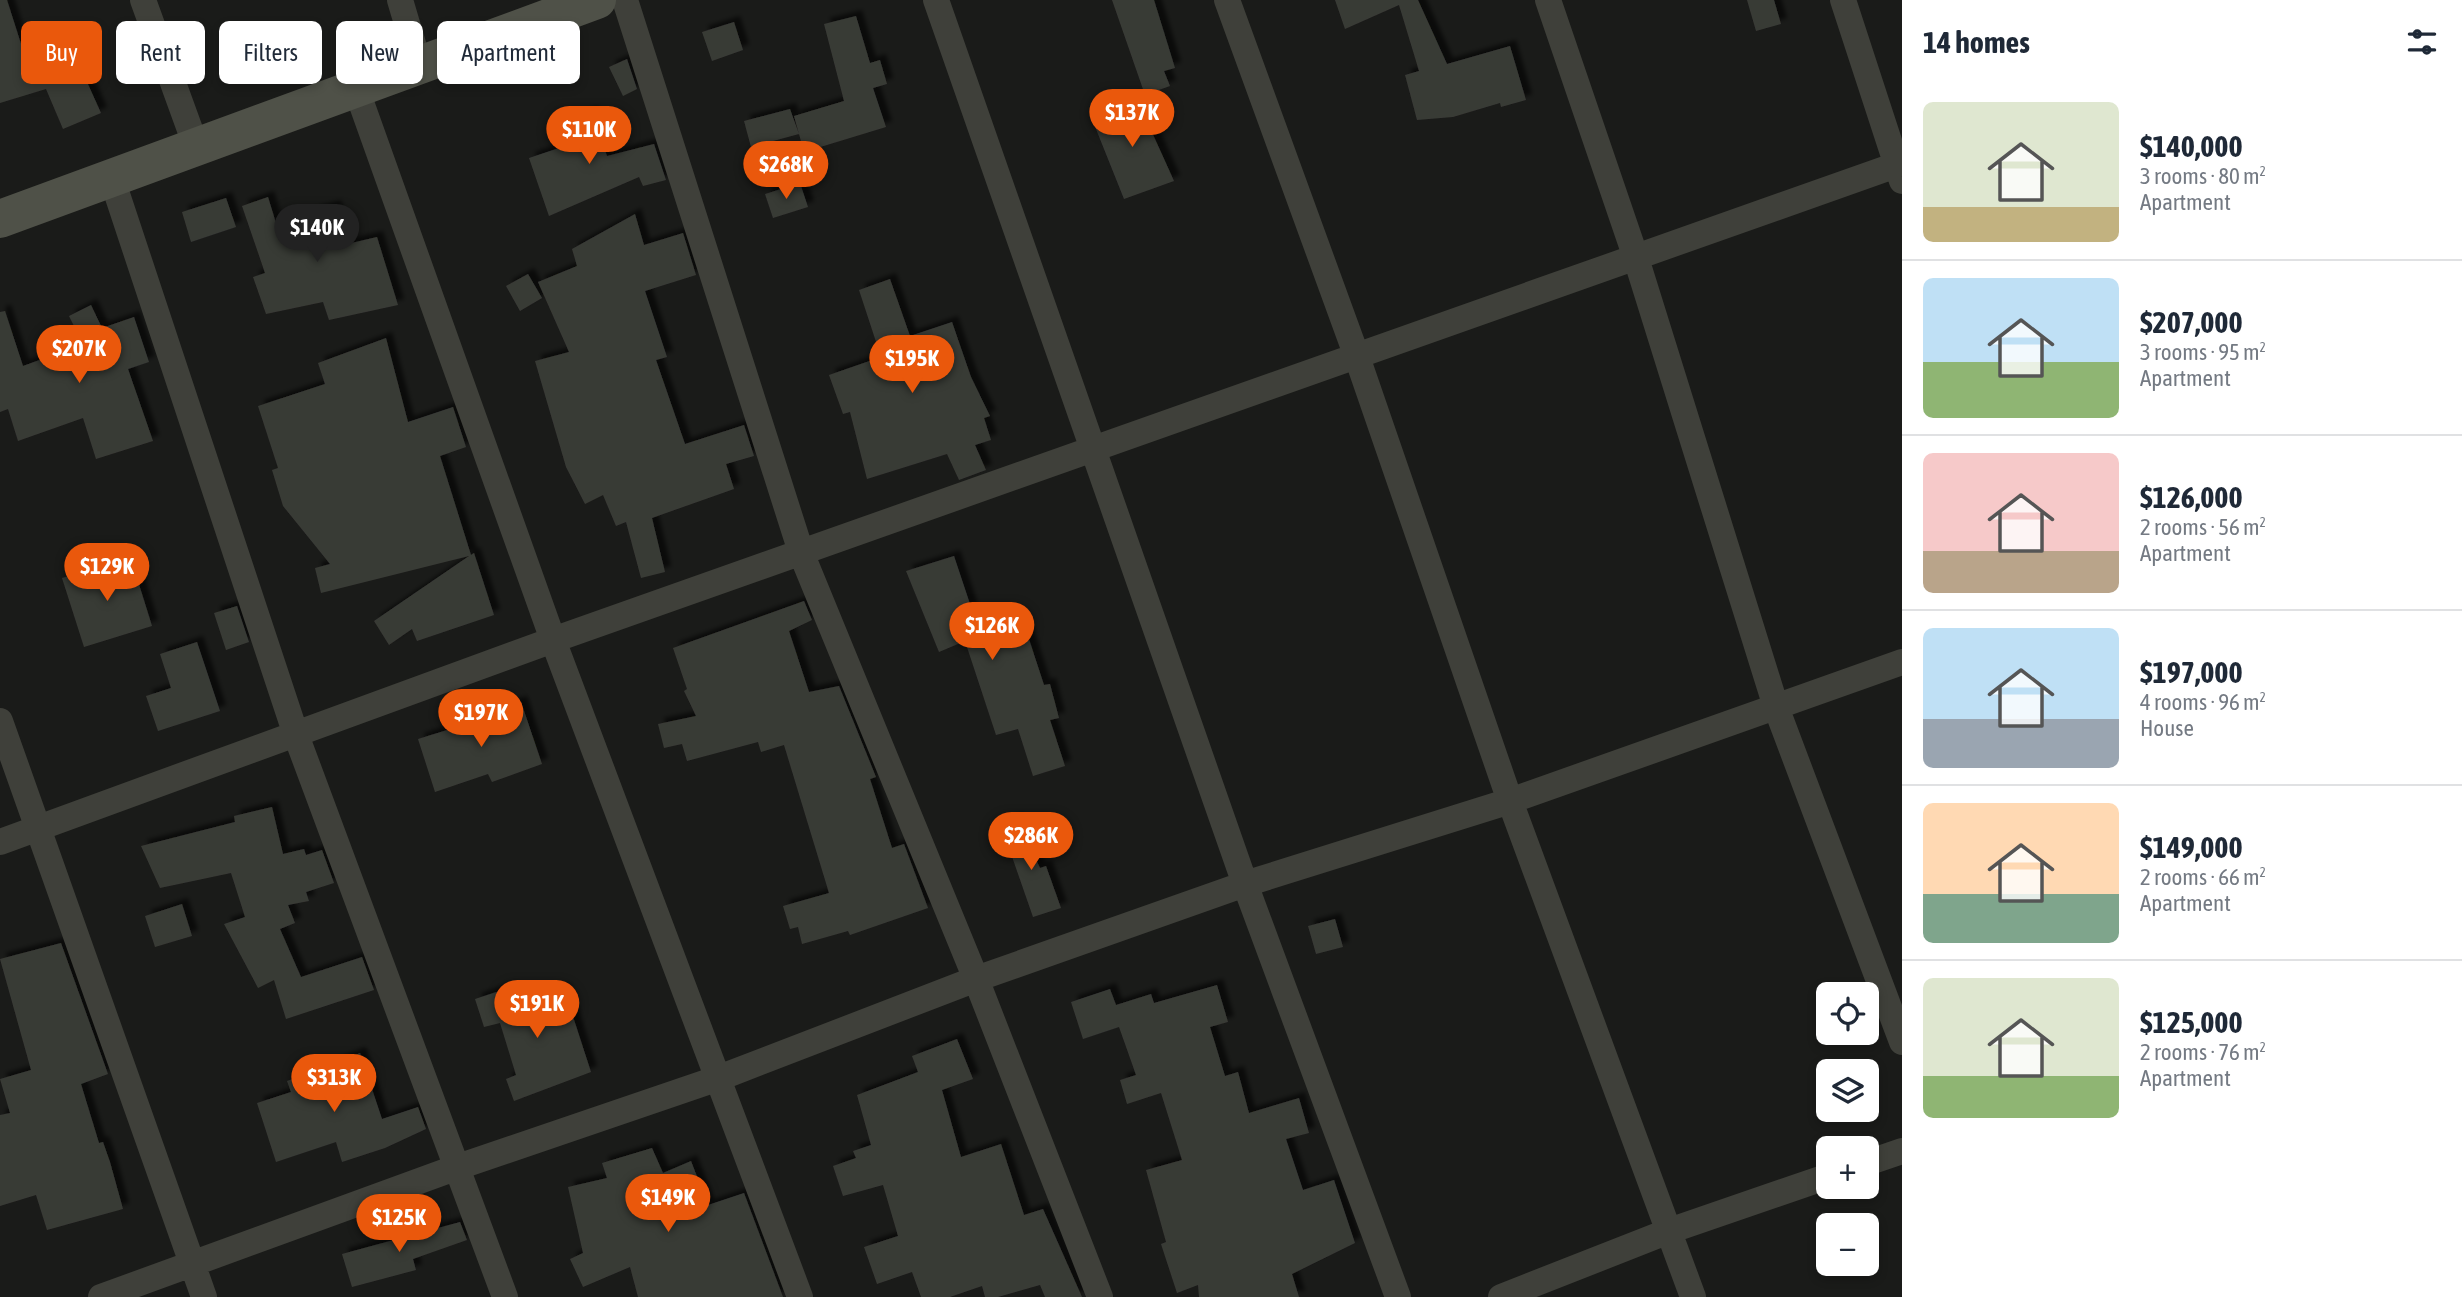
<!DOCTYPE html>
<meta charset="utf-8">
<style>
:root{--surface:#fff;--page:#f2f2f3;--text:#1f2937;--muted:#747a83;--line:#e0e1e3;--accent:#ea580c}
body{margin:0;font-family:"Asap Condensed",sans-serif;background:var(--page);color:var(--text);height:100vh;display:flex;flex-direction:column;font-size:26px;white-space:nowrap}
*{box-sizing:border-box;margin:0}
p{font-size:23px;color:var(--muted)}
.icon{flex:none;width:38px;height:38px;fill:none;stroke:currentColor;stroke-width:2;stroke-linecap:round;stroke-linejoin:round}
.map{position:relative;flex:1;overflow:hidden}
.details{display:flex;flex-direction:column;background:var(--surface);width:560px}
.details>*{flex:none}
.banner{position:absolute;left:21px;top:21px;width:665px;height:63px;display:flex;gap:14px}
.tools{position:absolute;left:1816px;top:982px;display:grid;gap:14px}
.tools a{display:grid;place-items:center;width:63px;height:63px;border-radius:10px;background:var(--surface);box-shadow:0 4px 10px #0003;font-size:35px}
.price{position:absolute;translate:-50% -60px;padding:0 16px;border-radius:24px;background:var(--accent);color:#fff;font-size:23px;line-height:46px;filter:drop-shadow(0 2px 4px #0008)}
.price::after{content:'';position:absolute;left:50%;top:42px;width:21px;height:16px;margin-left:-10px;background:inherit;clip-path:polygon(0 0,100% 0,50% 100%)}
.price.selected{background:#222;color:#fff}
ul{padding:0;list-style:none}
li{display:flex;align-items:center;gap:21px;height:175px;padding:0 21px}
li+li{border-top:2px solid var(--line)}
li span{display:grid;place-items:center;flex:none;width:196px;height:140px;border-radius:10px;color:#555}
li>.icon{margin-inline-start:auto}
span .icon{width:84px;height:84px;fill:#fffc;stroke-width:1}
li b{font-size:30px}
h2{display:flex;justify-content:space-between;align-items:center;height:84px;padding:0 21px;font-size:30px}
.tag{padding:0 24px;border-radius:10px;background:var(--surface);box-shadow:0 4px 10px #0003;font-size:24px;line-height:63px}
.tag.selected{background:var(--accent);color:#fff}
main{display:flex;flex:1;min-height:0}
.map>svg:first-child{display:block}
.building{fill:#393a36;filter:url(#shadow)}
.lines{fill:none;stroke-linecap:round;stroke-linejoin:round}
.street{stroke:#3f403a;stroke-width:26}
.secondary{stroke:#4f5148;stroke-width:38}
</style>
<main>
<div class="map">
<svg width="1902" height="1297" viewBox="0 0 1902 1297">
<defs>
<filter id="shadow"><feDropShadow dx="6" dy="-6" stdDeviation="2" flood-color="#0009"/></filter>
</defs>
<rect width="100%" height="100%" fill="#1a1b19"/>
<!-- building -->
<path class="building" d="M0,0H7L22,47L38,42L52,82L82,71L101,113L63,129L46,89L0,103Z
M1112,0H1154L1175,68L1164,71L1170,86L1145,95Z
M1335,0H1418L1447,64L1510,46L1526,100L1501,107L1500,103L1453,117L1417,120L1405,75L1419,71L1399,5L1345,29Z
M1747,0H1774L1781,24L1756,31Z
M856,16L870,63L880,60L887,84L873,88L886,127L804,152L794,116L844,101L824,24Z
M734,22L743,50L712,61L702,32Z
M627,59L637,89L623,96L609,67Z
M1136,97L1174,181L1124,199L1092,119L1115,112L1112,105Z
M790,109L799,134L751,147L744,121Z
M592,112L607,156L654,144L666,180L643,186L639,177L549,216L529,158L565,146L557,123Z
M800,183L808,207L773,218L765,194Z
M268,197L276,223L335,206L347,244L377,237L398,305L329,320L323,302L266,314L253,277L265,273L242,206Z
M226,198L236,227L191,242L182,212Z
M635,214L644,245L683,233L696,275L645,291L667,357L656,360L685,444L744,425L754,456L726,464L734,489L652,518L665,572L641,578L626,522L616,526L603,495L585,504L566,467L535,361L569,352L538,282L577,266L572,249Z
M528,274L542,298L520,311L506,286Z
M890,279L910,336L952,322L971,377L990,416L984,418L991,440L975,445L986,470L959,480L947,454L867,479L850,412L843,414L829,375L881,357L859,290Z
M91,305L102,328L134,317L149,362L128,369L153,441L96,459L83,418L18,441L8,409L0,412V312L5,311L23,366L83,344L69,316Z
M386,338L408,422L453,407L466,447L440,456L471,555L474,553L494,615L417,641L412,629L389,645L374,621L469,556L321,593L315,568L330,564L283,506L272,470L278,468L258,406L325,384L318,363Z
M954,556L974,616L989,611L998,636L1025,627L1044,685L1050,684L1059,718L1050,720L1065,766L1033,776L1018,729L996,735L965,641L939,652L906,571Z
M113,562L114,568L132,562L152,626L84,647L62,578Z
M804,601L812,620L789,631L809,692L839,686L876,777L870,779L892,848L904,844L928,908L850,935L848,931L802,944L798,927L790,929L783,906L829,893L784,745L761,752L758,742L687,761L682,744L664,748L658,724L696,716L684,691L687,689L673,648Z
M237,606L249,642L226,650L214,613Z
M197,642L220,711L158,731L146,696L171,688L160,654Z
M521,702L542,764L492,782L488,774L435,792L418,739L473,722L471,718Z
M272,807L283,854L304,849L306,855L322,850L334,883L306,892L309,901L288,905L295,923L280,929L301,977L362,957L374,990L286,1019L274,980L258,988L224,924L245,917L231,873L160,888L141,846L235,822L234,816Z
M1017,819L1040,868L1046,866L1061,908L1033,917L1001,825Z
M182,904L192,936L155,947L145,916Z
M1335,919L1343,947L1316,954L1308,926Z
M61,943L108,1074L81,1084L99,1143L103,1142L110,1162L123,1209L47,1230L36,1195L0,1206V1115L10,1113L0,1079L31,1070L0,959Z
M1217,985L1228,1022L1210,1027L1225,1076L1238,1072L1249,1113L1299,1098L1309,1133L1286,1139L1303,1190L1334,1180L1355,1243L1292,1274L1299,1297H1199L1198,1285L1177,1293L1161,1244L1166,1242L1146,1170L1182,1160L1161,1093L1127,1104L1120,1080L1136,1075L1119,1027L1083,1039L1071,1002L1110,989L1116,1005L1151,994L1154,1003Z
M512,987L518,1005L564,989L591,1072L514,1101L506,1079L516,1075L500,1023L484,1027L475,999Z
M957,1039L973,1079L942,1090L961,1157L1001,1144L1024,1215L1043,1209L1082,1297H1045L1040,1285L998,1297H985L982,1286L950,1297H921L912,1272L877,1284L864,1247L898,1236L883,1185L843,1196L833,1166L856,1158L853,1151L871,1145L857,1095L918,1072L912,1056Z
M360,1053L382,1119L418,1107L426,1129L385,1148L342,1162L336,1142L276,1162L257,1103L291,1092L287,1081Z
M652,1148L663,1173L691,1161L708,1205L744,1193L783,1297H638L630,1267L583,1287L570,1259L583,1253L568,1187L607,1178L602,1163Z
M460,1222L467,1240L413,1259L416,1270L352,1287L342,1254Z"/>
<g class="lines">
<!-- street -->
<path class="street" d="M143,0L197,149
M400,0L419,64
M625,0L802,555L976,979L1100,1297
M936,0L1245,884L1398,1297
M1227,0L1356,354L1510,801L1693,1297
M1548,0L1635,255L1776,707L1902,1042
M1843,0L1902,181
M357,91L553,640L800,1297
M112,179L296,735L505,1297
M0,721L204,1297
M0,842L553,640L1902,163
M1867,1163L1902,1151
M101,1297L455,1168L719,1078L976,979L1245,884L1510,801L1902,662
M1501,1297L1669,1231L1829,1176"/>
<!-- secondary -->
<path class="secondary" d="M0,219L597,0"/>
</g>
</svg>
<div class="tools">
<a><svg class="icon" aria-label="locate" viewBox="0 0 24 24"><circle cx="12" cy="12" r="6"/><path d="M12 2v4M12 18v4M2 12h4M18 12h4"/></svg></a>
<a><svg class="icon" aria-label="layers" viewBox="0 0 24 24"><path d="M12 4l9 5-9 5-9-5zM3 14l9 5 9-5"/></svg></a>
<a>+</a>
<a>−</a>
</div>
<b class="price" style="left:1132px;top:149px">$137K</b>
<b class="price" style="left:589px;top:166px">$110K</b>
<b class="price" style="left:786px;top:201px">$268K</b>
<b class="price selected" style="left:317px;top:264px">$140K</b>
<b class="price" style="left:79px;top:385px">$207K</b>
<b class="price" style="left:912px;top:395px">$195K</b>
<b class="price" style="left:107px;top:603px">$129K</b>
<b class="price" style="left:992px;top:662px">$126K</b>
<b class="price" style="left:481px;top:749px">$197K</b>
<b class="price" style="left:1031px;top:872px">$286K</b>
<b class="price" style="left:537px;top:1040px">$191K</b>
<b class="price" style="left:334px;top:1114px">$313K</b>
<b class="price" style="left:668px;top:1234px">$149K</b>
<b class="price" style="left:399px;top:1254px">$125K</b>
<div class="banner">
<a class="tag selected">Buy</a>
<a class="tag">Rent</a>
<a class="tag">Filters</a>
<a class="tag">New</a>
<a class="tag">Apartment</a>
</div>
</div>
<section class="details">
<h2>14 homes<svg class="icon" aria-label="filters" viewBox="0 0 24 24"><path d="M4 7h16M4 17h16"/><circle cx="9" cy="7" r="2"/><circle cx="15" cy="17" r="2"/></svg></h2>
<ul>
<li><span style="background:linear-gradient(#dfe7d0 75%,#c2b280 0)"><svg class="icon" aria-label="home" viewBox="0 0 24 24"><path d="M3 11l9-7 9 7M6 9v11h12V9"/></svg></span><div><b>$140,000</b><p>3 rooms · 80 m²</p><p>Apartment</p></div></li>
<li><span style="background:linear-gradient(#bfe0f5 60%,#8fb573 0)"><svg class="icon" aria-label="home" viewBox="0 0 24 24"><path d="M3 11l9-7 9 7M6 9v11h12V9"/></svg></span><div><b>$207,000</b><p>3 rooms · 95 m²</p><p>Apartment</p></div></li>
<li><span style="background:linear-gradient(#f6c9c9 70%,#b9a48a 0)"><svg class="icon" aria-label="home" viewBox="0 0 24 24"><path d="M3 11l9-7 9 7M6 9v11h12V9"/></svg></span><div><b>$126,000</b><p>2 rooms · 56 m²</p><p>Apartment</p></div></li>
<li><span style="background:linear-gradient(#bfe0f5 65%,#9aa5b1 0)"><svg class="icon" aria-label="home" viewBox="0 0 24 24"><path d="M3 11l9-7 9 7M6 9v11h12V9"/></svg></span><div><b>$197,000</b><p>4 rooms · 96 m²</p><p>House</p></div></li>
<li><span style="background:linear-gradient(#ffd9b3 65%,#7fa58c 0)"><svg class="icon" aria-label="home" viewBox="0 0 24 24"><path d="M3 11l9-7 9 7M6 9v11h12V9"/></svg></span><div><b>$149,000</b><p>2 rooms · 66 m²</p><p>Apartment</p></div></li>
<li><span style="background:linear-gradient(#dfe7d0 70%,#8fb573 0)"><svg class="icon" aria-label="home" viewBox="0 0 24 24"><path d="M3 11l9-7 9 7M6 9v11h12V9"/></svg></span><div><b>$125,000</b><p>2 rooms · 76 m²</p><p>Apartment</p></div></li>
</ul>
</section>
</main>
